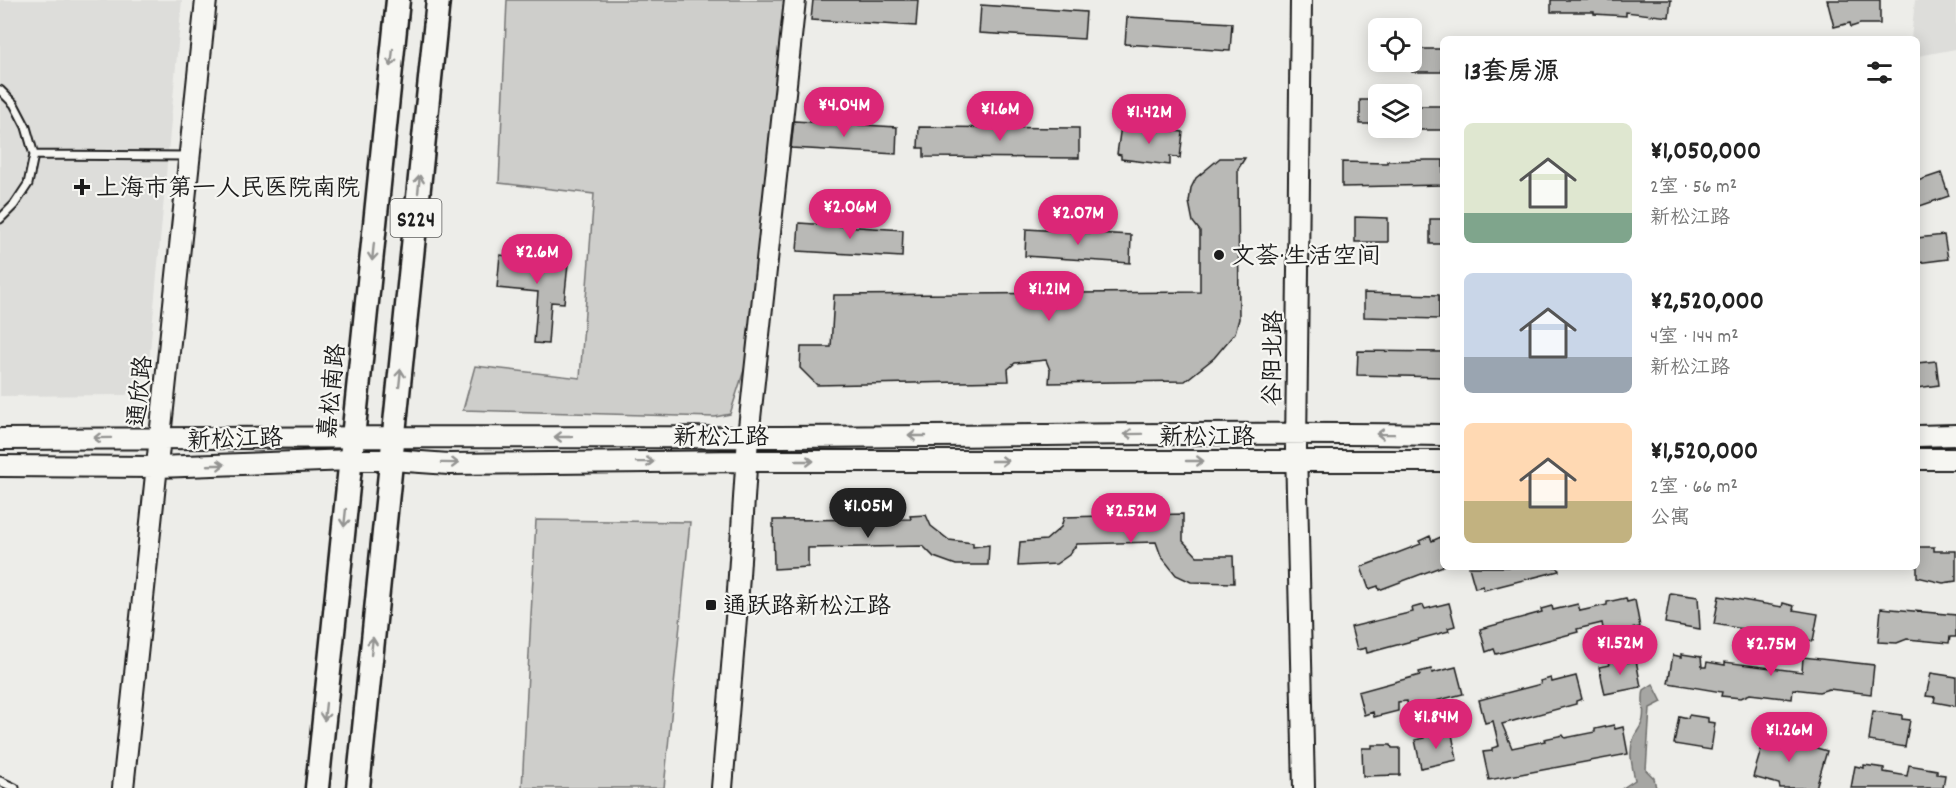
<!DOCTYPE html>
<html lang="zh">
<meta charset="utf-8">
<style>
:root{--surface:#fff;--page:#f2f2f2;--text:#222;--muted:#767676;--accent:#db2777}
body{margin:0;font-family:Dekko,"LXGW WenKai TC",sans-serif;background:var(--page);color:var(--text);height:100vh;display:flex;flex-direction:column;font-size:22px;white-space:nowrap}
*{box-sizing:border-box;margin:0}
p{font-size:20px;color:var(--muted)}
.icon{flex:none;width:33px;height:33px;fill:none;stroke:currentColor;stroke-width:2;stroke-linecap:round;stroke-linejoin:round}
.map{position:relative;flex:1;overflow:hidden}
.panel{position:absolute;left:1440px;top:36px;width:480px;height:534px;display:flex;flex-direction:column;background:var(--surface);border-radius:9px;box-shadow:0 3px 15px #0003}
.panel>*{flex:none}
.fabs{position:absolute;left:1368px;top:18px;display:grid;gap:12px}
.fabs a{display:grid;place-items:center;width:54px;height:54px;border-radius:9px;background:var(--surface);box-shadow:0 3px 15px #0003;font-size:30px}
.price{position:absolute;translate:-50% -51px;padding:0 14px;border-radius:21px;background:var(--accent);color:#fff;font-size:20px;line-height:39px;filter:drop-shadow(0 2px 3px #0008)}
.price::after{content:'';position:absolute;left:50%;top:36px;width:18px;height:14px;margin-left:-9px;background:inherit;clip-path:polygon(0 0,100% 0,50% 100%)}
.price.selected{background:#222;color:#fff}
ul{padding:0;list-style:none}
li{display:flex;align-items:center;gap:18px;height:150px;padding:0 24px}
li span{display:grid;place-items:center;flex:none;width:168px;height:120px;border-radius:9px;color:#555}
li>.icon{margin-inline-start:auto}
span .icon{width:72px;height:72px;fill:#fffc;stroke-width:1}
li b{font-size:26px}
h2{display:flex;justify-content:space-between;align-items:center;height:72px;padding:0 24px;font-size:26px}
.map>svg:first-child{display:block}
.built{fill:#ddddda}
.green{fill:#cececb;stroke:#757574;stroke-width:1.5}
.water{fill:#a6a6a3;stroke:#6f6f6d;stroke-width:1.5}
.building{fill:#b9b9b6;stroke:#1c1c1c;stroke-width:1.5}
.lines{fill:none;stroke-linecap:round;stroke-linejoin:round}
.lane-casing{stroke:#1c1c1c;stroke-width:11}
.secondary-casing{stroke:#1c1c1c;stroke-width:24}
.primary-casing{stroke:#1c1c1c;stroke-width:27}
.lane{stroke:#f6f6f2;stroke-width:7}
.secondary{stroke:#f6f6f2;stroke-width:20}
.primary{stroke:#f6f6f2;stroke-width:22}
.oneway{stroke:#949492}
.poi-dot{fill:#1c1c1c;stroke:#f6f6f2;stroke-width:2}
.labels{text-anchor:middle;stroke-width:4.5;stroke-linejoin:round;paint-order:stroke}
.shield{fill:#f6f6f2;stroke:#5d5d5c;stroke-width:1.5}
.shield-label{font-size:22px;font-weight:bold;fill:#1c1c1c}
.poi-label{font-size:24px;fill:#1c1c1c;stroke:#f6f6f2;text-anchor:start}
.street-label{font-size:24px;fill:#1c1c1c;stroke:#f6f6f2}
</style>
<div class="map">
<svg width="1956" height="788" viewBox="0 0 1956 788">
<rect width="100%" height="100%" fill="#edede9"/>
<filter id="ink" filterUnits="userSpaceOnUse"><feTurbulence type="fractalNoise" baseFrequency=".0167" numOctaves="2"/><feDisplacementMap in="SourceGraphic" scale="12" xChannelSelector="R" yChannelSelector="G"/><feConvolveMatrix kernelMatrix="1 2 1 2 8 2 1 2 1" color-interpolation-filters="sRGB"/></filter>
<g filter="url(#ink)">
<!-- built -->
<path class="built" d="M0,0H182L148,373L126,395L0,396Z
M1915,0H1956V49L1918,56L1917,39H1911Z"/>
<!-- green -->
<path class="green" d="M507,0H785L745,367L730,414L715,417L463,410L475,366L580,378L594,194L499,183Z
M536,520L690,522L664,788H522Z"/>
<!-- water -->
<path class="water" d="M1653,684L1662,702L1650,708L1646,770L1654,778L1656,788H1623L1635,780C1632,765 1628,752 1634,737C1637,731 1642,726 1643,719C1645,709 1641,701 1644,690Z"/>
<!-- building -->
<path class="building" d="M813,0H918L916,26L811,20Z
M1551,0H1671L1669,17L1626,12V16L1594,14V12H1551Z
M1827,0H1880V24H1860L1851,27L1850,23L1834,27Z
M981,5L1086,12L1084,39L979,33Z
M1127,17L1232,23L1230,51L1125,44Z
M1412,49H1442V72H1412Z
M1360,100H1378V124H1360Z
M1412,106H1443V130H1412Z
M794,121L897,127L896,154L791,148Z
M1137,124L1153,127L1152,128L1183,132L1180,158L1170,156V165L1121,159V155L1117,154L1121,126L1136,129Z
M919,127L1079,128V158L924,157V148H918Z
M1220,158H1245L1238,169L1239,319L1235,333L1214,358L1185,381L1049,383L1050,370L1046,360L1015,363L1008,369L1009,381L817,385L800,368L801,347H831L834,295L1200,292V231L1193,222L1189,202L1191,188L1196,178Z
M1427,160H1443V185L1342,187V162L1387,163V161Z
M1941,173L1949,196L1917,207V181Z
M1355,217L1388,218V242H1355Z
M1430,219H1443V244H1430Z
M799,223L903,230L902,257L797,251Z
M1026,229L1131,235L1130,263L1025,256Z
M1944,235L1948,259L1917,263V238Z
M552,252L569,254L564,303L551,302L548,344L534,343L538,292L497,288L500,255L551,261Z
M1364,293L1439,295V319L1364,317Z
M1358,351L1443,352V377L1357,375Z
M1936,361L1939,385L1917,388V363Z
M1183,514V541L1197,556H1233L1234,583L1191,582L1176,575L1161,556L1156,542L1077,544L1069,555L1056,564L1018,566L1020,542L1046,540L1061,527L1064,517Z
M926,515L931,526L949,540L973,543V547L989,545L988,565H956L934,557L923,546L808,548V567L774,569L773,520L911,519L910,516Z
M1430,536L1432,541L1443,536V566L1379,590L1378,586L1369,589L1361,567L1421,544L1419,541Z
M1917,547H1934V551H1956V581L1943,583L1917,577Z
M1469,567H1558L1559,571L1484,590L1483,586L1475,588Z
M1670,593L1698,597L1700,629L1665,623Z
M1719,596L1782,607L1783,603L1794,606L1793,610L1818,614L1813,641L1714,624Z
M1626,598L1627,602L1635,600L1640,627L1604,634L1602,623L1577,629L1578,632L1496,654L1494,649L1486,652L1480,629L1542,612L1541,609L1552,606L1553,610L1578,604L1580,611L1607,605V602Z
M1449,603L1455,626L1448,628L1449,631L1367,653L1366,648L1357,650L1351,627L1413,612L1412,608L1423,605L1425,609Z
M1881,608L1956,615V637H1950L1949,643L1907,639L1897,643L1878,642Z
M1682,654L1701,657L1702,667H1706L1707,662L1725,665V662L1802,672L1803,657L1874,665L1871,694L1829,689L1819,692L1793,689L1792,699L1750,694L1741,698L1721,696L1722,692L1668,683L1673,655L1682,657Z
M1627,658L1628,662L1636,660L1641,687L1605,694L1599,667L1609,665L1608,662Z
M1456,667L1463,694L1408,708L1407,701L1398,702V711L1374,717L1373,712L1364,715L1358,692L1420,675L1419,672L1431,669L1432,673Z
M1931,673L1956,677V706L1934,702L1935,697L1926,696Z
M1576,676L1582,699L1576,701V704L1502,724L1512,748L1545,741L1544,739L1563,735L1565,738L1595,732V729L1614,725L1615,729L1623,727L1628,754L1489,780L1483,752L1492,751V748L1499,746L1493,721L1485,723L1479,700L1541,684L1540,681L1551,678L1552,682Z
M1873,711L1902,715V719L1910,720L1905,747L1869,741Z
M1689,715L1708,718V722L1715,723L1711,750L1674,744L1679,716L1688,718Z
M1443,732L1444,735L1452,734L1457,760L1421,768L1415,740L1424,738V736Z
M1766,733L1827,751L1816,788H1780L1779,784L1753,777Z
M1372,745H1391L1392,748H1400V775L1363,776L1362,748H1372Z
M1864,765L1884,768V772L1907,776L1909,765L1937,770V774L1945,775L1943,788H1851L1855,766L1864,768Z"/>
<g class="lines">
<defs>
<path id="lane" d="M0,90L14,104L26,127L34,155L28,184L14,205L0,219
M34,155L188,156
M0,781L15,788"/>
<path id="secondary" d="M1301,0L1296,449L1304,788
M1917,436L1956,435
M0,439C249,436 498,438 747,437C979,437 1211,431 1443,435
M1917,459H1956
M0,466L157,467L351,460H392L449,464L747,461H1443
M123,788L206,0
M722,788L737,606L748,437L795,0"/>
<path id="primary" d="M317,788L398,0
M358,788L438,0"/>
</defs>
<!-- lane casing -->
<use href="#lane" class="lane-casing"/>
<!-- secondary casing -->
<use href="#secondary" class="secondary-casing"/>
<!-- primary casing -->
<use href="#primary" class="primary-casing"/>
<!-- lane -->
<use href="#lane" class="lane"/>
<!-- secondary -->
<use href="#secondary" class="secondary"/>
<!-- primary -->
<use href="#primary" class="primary"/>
</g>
<!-- one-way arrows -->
<defs><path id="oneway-shaft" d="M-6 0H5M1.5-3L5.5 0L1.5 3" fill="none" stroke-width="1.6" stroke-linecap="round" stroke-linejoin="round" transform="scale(1.5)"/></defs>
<g class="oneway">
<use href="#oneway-shaft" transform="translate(392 58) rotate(96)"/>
<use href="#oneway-shaft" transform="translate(419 184) rotate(-84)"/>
<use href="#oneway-shaft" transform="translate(373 252) rotate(96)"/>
<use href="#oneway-shaft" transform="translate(400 378) rotate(-84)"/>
<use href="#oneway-shaft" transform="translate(1133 434) rotate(179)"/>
<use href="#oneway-shaft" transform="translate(1385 434) rotate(-179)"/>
<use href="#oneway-shaft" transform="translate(917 436) rotate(180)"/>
<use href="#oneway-shaft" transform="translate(563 437) rotate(-180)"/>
<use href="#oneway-shaft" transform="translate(102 438) rotate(179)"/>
<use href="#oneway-shaft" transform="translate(805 461)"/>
<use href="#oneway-shaft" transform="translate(1000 461)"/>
<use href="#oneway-shaft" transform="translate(1195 461)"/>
<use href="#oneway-shaft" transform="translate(645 462) rotate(-1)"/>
<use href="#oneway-shaft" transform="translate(450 463) rotate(1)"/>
<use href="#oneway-shaft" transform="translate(216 465) rotate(-2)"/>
<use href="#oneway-shaft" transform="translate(345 518) rotate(96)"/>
<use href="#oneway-shaft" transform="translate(372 646) rotate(-84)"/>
<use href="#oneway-shaft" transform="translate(325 712) rotate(96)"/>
</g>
</g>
<!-- markers -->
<g class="poi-dot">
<path d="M79 178h6v6h6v6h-6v6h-6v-6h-6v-6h6z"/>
<circle cx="1219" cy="255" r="6"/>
<rect x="705" y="599" width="12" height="12" rx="3"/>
</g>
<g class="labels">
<!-- shield labels -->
<rect class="shield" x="390.5" y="199" width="51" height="38" rx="4.5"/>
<g class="shield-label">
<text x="416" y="226">S224</text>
</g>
<!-- poi labels -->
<g class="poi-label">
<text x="96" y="195">上海市第一人民医院南院</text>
<text x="1231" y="263">文荟·生活空间</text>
<text x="723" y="613">通跃路新松江路</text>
</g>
<!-- street labels -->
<g class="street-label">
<text transform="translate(1272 358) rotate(-89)" y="8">谷阳北路</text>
<text transform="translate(139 391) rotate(-84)" y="8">通欣路</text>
<text transform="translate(331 391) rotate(-84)" y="8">嘉松南路</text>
<text x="721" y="444">新松江路</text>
<text x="1207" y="444">新松江路</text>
<text transform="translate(235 438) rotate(-2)" y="8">新松江路</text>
</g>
</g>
</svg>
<div class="fabs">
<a><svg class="icon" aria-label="locate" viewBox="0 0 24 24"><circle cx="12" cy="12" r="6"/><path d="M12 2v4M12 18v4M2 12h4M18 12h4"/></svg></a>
<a><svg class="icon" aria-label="layers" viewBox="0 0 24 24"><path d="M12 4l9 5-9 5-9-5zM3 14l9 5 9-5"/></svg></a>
</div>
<b class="price" style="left:844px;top:138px">¥4.04M</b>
<b class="price" style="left:1000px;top:142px">¥1.6M</b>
<b class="price" style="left:1149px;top:145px">¥1.42M</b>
<b class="price" style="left:850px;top:240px">¥2.06M</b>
<b class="price" style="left:1078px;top:246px">¥2.07M</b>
<b class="price" style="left:537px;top:285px">¥2.6M</b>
<b class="price" style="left:1049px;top:322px">¥1.21M</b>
<b class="price selected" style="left:868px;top:539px">¥1.05M</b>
<b class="price" style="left:1131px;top:544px">¥2.52M</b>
<b class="price" style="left:1620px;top:676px">¥1.52M</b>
<b class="price" style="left:1771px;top:677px">¥2.75M</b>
<b class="price" style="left:1436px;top:750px">¥1.84M</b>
<b class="price" style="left:1789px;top:763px">¥1.26M</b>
<section class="panel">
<h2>13套房源<svg class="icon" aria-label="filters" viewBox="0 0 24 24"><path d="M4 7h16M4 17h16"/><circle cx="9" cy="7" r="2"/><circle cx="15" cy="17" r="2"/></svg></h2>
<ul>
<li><span style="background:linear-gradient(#dfe7d0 75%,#7fa58c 0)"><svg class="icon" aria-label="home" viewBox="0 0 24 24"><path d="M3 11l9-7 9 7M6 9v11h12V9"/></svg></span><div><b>¥1,050,000</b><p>2室 · 56 m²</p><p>新松江路</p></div></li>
<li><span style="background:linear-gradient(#c9d6e8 70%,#9aa5b1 0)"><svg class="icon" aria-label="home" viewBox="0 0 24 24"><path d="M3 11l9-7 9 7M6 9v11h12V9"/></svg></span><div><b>¥2,520,000</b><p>4室 · 144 m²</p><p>新松江路</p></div></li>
<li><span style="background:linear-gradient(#ffd9b3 65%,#c2b280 0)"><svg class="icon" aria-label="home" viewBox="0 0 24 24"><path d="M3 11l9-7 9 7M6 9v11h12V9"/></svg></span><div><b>¥1,520,000</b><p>2室 · 66 m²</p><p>公寓</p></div></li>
</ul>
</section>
</div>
